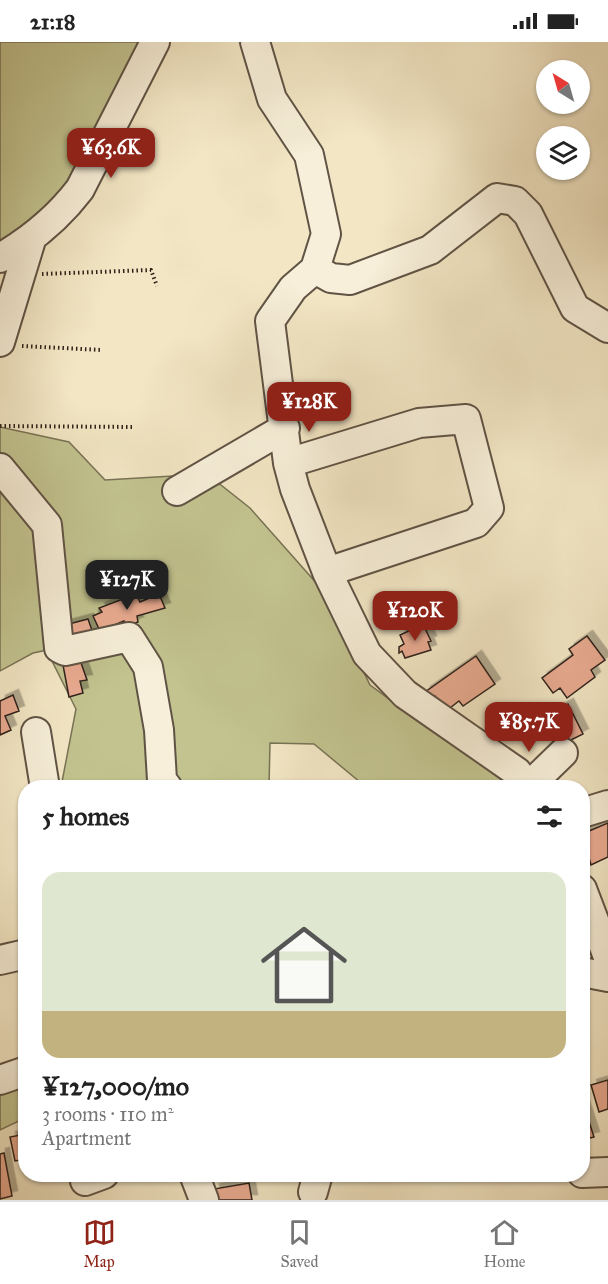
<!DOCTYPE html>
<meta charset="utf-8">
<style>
:root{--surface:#fff;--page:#f6f6f6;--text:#222;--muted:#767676;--line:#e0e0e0;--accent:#8f2418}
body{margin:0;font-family:"IM FELL Great Primer",serif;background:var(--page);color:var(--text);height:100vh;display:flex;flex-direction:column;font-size:22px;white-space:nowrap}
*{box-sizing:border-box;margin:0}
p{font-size:20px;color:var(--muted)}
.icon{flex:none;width:33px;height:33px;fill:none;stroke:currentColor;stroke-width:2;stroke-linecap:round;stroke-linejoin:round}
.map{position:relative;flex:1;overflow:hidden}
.side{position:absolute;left:18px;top:738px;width:572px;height:402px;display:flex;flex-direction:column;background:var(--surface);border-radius:24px;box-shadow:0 2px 4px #0004}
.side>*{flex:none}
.needle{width:39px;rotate:323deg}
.controls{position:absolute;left:536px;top:18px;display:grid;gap:12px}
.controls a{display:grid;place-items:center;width:54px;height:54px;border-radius:50%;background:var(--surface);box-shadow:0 2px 4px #0004;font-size:30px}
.price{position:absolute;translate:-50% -51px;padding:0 14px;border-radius:12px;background:var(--accent);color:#fff;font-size:20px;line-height:39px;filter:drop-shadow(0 2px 3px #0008)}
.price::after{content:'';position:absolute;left:50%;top:36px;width:18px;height:14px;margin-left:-9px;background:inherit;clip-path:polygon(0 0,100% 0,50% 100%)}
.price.on{background:#222;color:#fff}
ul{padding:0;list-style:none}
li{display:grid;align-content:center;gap:12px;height:318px;padding:0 24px}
li span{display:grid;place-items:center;height:186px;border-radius:18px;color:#555}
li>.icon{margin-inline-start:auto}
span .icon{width:108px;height:108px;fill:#fffc;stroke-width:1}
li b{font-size:26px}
h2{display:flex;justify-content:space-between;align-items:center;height:72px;padding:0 24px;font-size:26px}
.status{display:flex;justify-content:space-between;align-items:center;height:42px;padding:0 30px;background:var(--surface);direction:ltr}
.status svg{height:16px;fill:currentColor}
.dock{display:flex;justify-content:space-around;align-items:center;height:84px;border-top:2px solid var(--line);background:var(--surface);font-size:16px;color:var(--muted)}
.dock a{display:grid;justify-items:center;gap:3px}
.dock .on{color:var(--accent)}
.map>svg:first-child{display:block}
.green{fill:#c2c38f;stroke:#787255;stroke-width:1.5}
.building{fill:#e8aa90;stroke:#2f221b;stroke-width:1.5;filter:url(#shadow)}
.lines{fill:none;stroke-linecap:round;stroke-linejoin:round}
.minor-casing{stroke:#605345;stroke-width:32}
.path{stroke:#2f221b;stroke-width:4;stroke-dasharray:1.5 3;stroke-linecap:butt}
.minor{stroke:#f7efd9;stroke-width:28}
</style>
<div class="status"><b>21:18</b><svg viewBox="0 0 49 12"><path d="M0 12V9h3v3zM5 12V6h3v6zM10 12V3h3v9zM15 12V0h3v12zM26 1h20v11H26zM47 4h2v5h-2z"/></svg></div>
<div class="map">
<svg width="608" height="1158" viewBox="0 0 608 1158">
<defs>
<filter id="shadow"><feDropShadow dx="5.5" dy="-5.5" stdDeviation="0" flood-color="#0004"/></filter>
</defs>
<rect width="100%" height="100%" fill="#f2e6c4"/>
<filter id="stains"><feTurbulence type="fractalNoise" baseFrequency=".00333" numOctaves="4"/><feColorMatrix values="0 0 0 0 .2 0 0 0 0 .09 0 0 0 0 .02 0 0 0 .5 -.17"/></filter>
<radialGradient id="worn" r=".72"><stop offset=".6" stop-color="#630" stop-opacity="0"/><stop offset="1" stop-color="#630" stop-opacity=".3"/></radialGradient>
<!-- green -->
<path class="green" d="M0,0H144L69,142L0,206Z
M0,385L69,400L105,438L207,432L250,466L326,552L370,643L445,698L499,730L514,745H366L314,702L270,701L269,745H61L76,667L50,615L57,606L33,611L0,629Z
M25,1037V1076L0,1088V1047Z"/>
<!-- building -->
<path class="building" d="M136,552L140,560L159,552L165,566L137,574L138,580L127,584L124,579L100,589L93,574L102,570L99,566Z
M88,577L94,594L69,601L65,583Z
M423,582L431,599L428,600L431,608L405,616L402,609L399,611V605L404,602L400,593Z
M587,594L605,618L591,628L595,635L567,656L560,646L553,651L542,636L573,613L569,607Z
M476,614L495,642L463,664L459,659L446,669L435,654L430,658L425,650Z
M80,618L87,638L80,639L83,651L69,655L63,623Z
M13,653L19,669L5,674L11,688L0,693V659Z
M568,662L583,692L565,701L550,671Z
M608,781V815L591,823L582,792Z
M608,1038V1067L599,1070L591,1043Z
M582,1058L594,1095L582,1098Z
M26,1092V1117L15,1119L10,1095Z
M4,1111L12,1154L0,1157V1112Z
M249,1141L252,1158H216L214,1147Z"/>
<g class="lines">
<defs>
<path id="minor" d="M255,0L272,57L309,113L326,192L315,227L293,246L270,279L288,421L295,447L327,530L367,612L405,652L517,730L528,746
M0,216C31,198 58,176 80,147L155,0
M315,227L331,236L350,238L430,208L497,156L515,159L528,172L575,266L608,286
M0,300L31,198
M288,421L419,381L466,377L489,466L476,481L327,530
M0,426L47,483L59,606L65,609L129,595L148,625L159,688L162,738L168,746
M177,449L285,386
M36,690L45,746
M528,745L563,711
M582,771L608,763
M582,847L608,915
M0,918L26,912
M582,930L608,935
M0,1038L26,1029
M582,1131L608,1130
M194,1132L204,1158
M85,1139L104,1132
M313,1150L318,1132"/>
</defs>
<!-- minor casing -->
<use href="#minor" class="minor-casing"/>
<!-- path -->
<path class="path" d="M42,232L151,228L157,244
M22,304L102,308
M0,384L135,385"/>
<!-- minor -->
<use href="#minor" class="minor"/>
</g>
<rect width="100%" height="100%" filter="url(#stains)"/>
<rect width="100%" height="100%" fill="url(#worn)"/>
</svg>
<div class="controls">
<a><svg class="needle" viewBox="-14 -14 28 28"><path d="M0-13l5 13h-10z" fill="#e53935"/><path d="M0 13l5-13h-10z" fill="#767676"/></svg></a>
<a><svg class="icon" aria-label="layers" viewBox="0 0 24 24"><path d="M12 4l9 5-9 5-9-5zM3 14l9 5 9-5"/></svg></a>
</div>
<b class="price" style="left:111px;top:137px">¥63.6K</b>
<b class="price" style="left:309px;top:391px">¥128K</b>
<b class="price on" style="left:127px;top:569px">¥127K</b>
<b class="price" style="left:415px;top:600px">¥120K</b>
<b class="price" style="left:529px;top:711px">¥85.7K</b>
<section class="side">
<h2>5 homes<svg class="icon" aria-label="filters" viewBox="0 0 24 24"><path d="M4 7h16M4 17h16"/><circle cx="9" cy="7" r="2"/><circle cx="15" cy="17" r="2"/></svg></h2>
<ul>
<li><span style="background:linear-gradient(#dfe7d0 75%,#c2b280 0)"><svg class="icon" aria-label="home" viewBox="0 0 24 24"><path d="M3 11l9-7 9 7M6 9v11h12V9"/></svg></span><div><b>¥127,000/mo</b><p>3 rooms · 110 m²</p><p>Apartment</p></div></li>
</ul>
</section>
</div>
<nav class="dock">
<a class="on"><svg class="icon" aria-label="map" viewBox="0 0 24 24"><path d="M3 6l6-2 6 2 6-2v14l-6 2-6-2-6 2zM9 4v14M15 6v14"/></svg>Map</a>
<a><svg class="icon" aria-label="saved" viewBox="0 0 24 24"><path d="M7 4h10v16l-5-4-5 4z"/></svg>Saved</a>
<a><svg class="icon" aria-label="home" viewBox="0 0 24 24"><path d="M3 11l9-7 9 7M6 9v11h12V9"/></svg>Home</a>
</nav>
